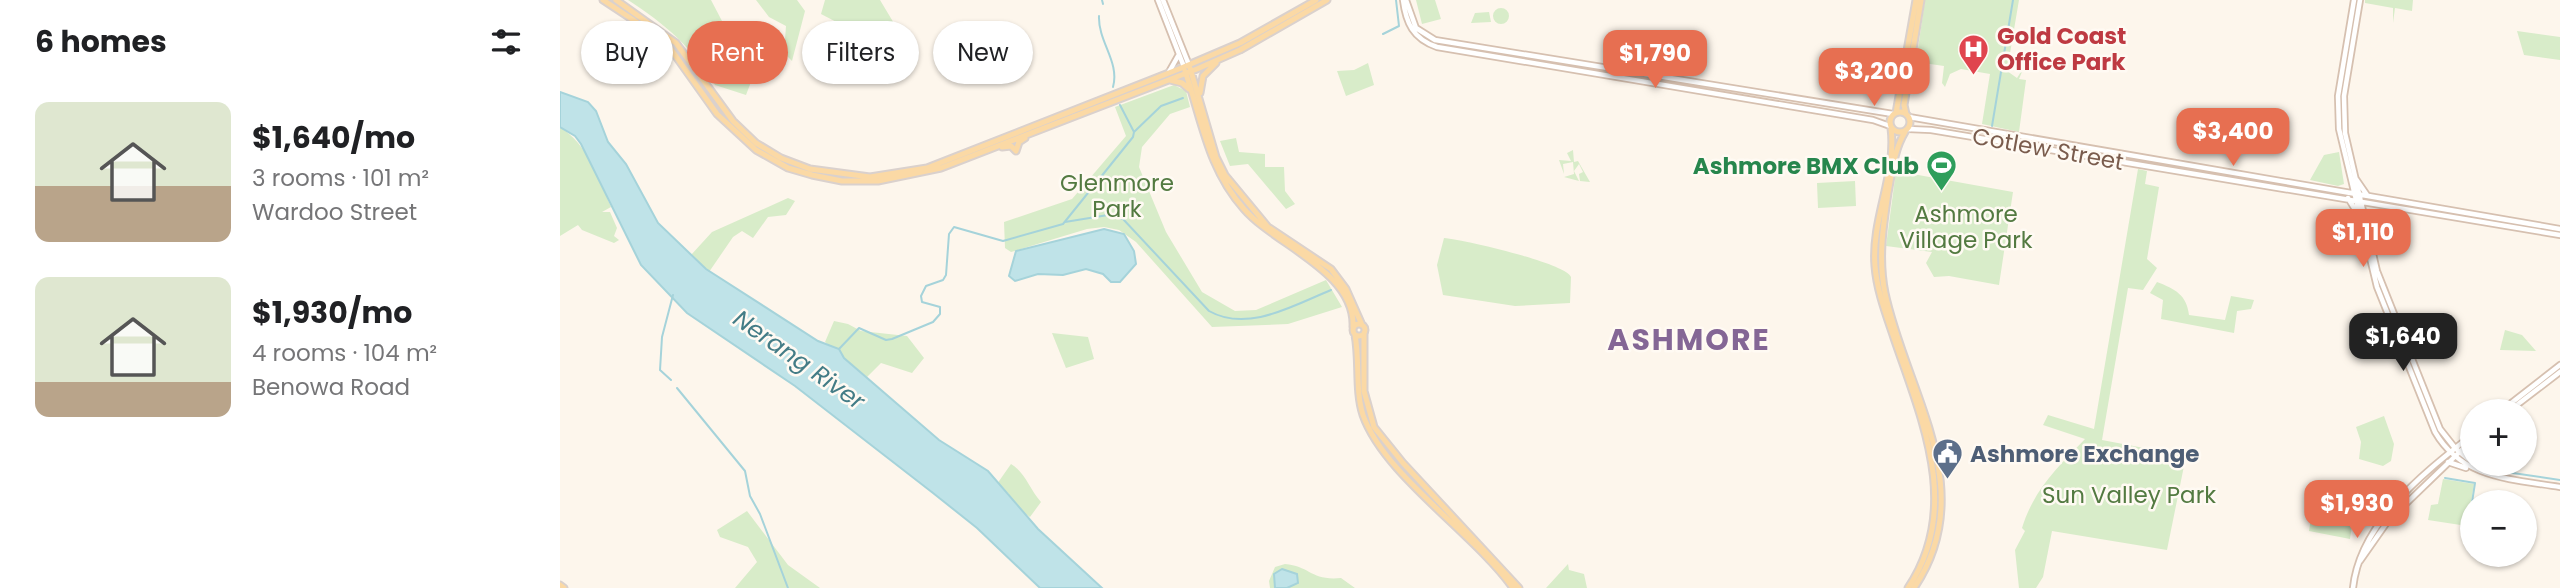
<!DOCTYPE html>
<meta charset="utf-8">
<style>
:root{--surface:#fff;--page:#f2f2f2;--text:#202124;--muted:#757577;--accent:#e76f51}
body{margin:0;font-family:Poppins,sans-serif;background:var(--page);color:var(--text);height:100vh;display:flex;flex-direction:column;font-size:26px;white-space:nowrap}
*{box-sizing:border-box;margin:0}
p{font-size:23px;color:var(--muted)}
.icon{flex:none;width:38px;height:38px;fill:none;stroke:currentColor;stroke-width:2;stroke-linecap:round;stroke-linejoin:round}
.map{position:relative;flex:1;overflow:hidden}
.sheet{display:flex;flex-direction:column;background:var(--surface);width:560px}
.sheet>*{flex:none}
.top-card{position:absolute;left:21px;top:21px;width:665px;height:63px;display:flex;gap:14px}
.tools{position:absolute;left:1900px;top:399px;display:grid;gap:14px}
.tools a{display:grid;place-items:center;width:77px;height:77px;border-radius:50%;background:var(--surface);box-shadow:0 2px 5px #0004;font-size:35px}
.price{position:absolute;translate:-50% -60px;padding:0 16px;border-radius:14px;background:var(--accent);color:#fff;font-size:23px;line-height:46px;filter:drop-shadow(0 2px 4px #0008)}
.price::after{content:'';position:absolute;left:50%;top:42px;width:21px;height:16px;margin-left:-10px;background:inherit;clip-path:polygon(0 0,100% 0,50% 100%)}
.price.active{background:#222;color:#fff}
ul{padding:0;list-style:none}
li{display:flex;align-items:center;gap:21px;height:175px;padding:0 35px}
li span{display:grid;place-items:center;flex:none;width:196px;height:140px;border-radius:14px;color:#555}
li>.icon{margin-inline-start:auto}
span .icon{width:84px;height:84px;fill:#fffc;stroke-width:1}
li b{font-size:30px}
h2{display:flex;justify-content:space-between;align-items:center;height:84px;padding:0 35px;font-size:30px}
.chip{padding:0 24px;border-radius:32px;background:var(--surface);box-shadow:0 2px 5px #0004;font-size:24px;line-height:63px}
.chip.active{background:var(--accent);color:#fff}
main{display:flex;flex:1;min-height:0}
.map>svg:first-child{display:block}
.green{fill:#d8ecc9}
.water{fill:#bfe3e8;stroke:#a5d3da;stroke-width:2}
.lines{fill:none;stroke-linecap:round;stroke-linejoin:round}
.stream{stroke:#a5d3da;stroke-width:2}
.secondary-casing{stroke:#d6c0b0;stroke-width:8}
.primary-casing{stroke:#dad1cd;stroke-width:9}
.secondary{stroke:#fff;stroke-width:4.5}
.primary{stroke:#fbd9a5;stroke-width:5}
.labels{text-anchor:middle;stroke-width:5;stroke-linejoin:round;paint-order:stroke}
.health-label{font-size:23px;font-weight:bold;fill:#be3a42;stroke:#fffaf3;text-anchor:start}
.street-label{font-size:23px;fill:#7a5c4d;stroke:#fffaf3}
.leisure-label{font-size:23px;font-weight:bold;fill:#27864d;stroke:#fffaf3;text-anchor:end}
.park-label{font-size:23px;fill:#537a41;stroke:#fffaf3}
.service-label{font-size:23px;font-weight:bold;fill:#4e5e75;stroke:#fffaf3;text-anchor:start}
.water-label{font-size:24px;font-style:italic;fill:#437c86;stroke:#fffaf3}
.district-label{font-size:30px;font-weight:bold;letter-spacing:2px;fill:#846695;stroke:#fffaf3}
</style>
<main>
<section class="sheet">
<h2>6 homes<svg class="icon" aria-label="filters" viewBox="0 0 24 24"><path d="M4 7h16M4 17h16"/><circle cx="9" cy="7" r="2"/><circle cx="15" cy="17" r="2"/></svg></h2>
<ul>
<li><span style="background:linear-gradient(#dfe7d0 60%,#b9a48a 0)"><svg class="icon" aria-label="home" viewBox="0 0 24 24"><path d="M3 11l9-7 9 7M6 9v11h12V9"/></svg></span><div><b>$1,640/mo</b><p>3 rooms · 101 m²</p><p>Wardoo Street</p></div></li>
<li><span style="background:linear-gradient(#dfe7d0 75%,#b9a48a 0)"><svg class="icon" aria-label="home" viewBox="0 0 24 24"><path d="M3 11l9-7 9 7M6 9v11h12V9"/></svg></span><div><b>$1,930/mo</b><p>4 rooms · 104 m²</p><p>Benowa Road</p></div></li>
</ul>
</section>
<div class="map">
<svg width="2000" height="588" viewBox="0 0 2000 588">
<rect width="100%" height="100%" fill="#fdf6ec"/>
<!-- green -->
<path class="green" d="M68,0H151L173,42L166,53L194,74L186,95L155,85C132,47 105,24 68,0Z
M237,0L245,11L232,61L224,53L226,26L209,17L196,0Z
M265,0H320L347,45L322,59L307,38L261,14Z
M856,0H875L881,19L862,24Z
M1365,0H1459L1447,71L1457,78L1464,67L1459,79L1466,80L1459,132L1422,124L1430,74L1401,69L1390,74L1385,87L1382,83L1384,66L1356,62Z
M1805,0H1853L1852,11L1835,8L1833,23V8L1805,3Z
M933 16a8 8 0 1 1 16 0a8 8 0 1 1-16 0Z
M929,12L931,22L911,23L915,13Z
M1957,31L2000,37V60L1964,55Z
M808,63L814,85L786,96L777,71L794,70Z
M614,85L626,91L630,107L610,114L582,147L579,167L606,232L642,292L675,311L696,310L766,280L782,307L728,324L652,327L576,242L559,230L544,227L527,229L451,252L445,248L444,222L512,199L566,136L555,107Z
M0,127C27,144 39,178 51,207L42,212H50L57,228L54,236L59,240L54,243L22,230L18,225L0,236Z
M676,138L679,152L705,154V167H724L725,191L735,204L726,209L688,164L670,166L660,141Z
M1013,150L1014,162L1018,161L1030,182L1020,181L1019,174L1023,172L1019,164L1014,171L1019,181L1004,177L1014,174L1013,162L1003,164L1004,174L999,160L1011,161L1007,153Z
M1779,152L1784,184L1778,186L1750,180L1764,155Z
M1578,169L1587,171L1585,184L1599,187L1587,259L1597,268L1583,290L1568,288L1542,440L1626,456L1607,550L1492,531L1483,577L1476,588H1459L1455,550L1465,531L1462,528C1474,489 1498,467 1525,439L1483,425L1488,415L1534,429Z
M1336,171L1453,192L1439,285L1389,276L1374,277L1366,263L1372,252L1326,246Z
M1295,181L1296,206L1258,208L1257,183Z
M228,198L235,201L226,215L208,217L193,238L182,231L173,237L149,272L131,255L152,232Z
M1791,214L1800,248L1784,255Z
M884,238C905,240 1005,263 1011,277L1010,303L955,306L883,295L877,265Z
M1597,282C1615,289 1627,295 1629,315L1665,320L1671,296L1694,300L1691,309L1677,311L1674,333L1601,319L1603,300L1590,293Z
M274,321L288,324L301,331L347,336L364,358L352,373L321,363L307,377L265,342Z
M1945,330L1962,335L1976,351L1940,350Z
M492,333L528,337L534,359L506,368Z
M1824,416L1834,444L1831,461L1823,466L1799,459L1801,442L1796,427Z
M451,464C465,472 470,490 481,502L470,517L447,500L449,494L437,484Z
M1883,479L1914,484L1907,526L1868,520L1871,505L1878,504Z
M1753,506L1794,513L1790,539L1749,531Z
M187,511L228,565L260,588H175L197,562L188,547L160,537L157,530Z
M725,564C750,566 751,581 781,578L795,588H710L709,581L715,567Z
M1008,564L1009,570L1024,574L1027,588H986Z"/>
<!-- water -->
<path class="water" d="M0,92L28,102L36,111L48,142L66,164L98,223L146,269L258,341L279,349L284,358L379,440L428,471L478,529L542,588H480L417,528L373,493L235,386L127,313L81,265L21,144L15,136L0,127Z
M544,229L564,234L574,251L576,264L560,282H551L543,274L526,269L503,275L478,274L455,281L449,276L456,251Z
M722,569L737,574L738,583L727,588H715L714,574Z"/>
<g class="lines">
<!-- stream -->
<path class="stream" d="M542,0L543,4
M539,16C538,42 560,62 553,87
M823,34L839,26L836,0
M1432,126L1453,0
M574,132L601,106L623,98
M505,222L548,215L563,219L649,311C688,333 734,305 771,290
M279,349L299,328L326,340L332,339L373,322L380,314V307L362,302L361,296L366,286L383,280L386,275L389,234L394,227L443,241L503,224L573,137L574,132L560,105
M111,380L100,370L102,337L113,295
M117,388L185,471L190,496L200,514L228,588
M1939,471L2000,480
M1885,478L1915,483L1908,528"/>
<defs>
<path id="secondary" d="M598,0L624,67
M603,0L629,65
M843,0C846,23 853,39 877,47L1313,120L1330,126
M846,0L856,28L875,40L1333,114
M1794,0L1778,96L1779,129L1817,287L1875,432C1902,479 1952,479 2000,487
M1800,0L1784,96L1785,133L1817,271L1880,429L1895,448L1913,463
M609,72L618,56
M1349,117L2000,229
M1348,129L1371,130L2000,235
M1796,179L1807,195
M1788,198L1799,216
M1941,411L2000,365
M1949,411L2000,372
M1888,462L1906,468
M1913,464L1931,473
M1800,561L1828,521L1913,439
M1793,588C1800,522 1864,473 1913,434"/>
<path id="primary" d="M43,0L96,35L110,48L157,114L196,150L228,168L252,175L282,181H318L381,168L637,69L680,50L767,0
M56,0L116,43L173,121L196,143L221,158L250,169L310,177L367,168L619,69L680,43L756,0
M630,68L656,157L665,175L708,227L771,269L786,289L802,325
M625,71C642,120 648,169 684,209C715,245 796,272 793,327
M610,80L622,83L629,89
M640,93L643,76L656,63
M1330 122a10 10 0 1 1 20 0a10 10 0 1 1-20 0Z
M1336,113L1356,0
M1346,114L1344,105L1361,0
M1331,128C1337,174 1311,219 1315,266C1317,291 1326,314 1334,338C1362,420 1402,508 1348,588
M1345,132C1334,150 1332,172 1328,193C1323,227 1318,259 1325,293C1346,392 1421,489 1354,588
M442,147L451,146L456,151L459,142L465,138
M793 330a6 6 0 1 1 12 0a6 6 0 1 1-12 0Z
M804,333V391L814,427L843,463L959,588
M795,335C800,361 795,390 803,415C824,475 915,534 953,588
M0,585L4,588"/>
</defs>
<!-- secondary casing -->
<use href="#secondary" class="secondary-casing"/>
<!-- primary casing -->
<use href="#primary" class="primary-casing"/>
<!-- secondary -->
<use href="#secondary" class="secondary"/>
<!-- primary -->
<use href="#primary" class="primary"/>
</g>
<!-- icons -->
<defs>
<symbol id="hospital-pin" viewBox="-11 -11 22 30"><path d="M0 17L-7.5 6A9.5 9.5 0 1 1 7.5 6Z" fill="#e0444e" stroke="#fffaf3"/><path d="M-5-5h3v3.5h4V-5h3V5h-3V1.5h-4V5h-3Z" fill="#fff"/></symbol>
<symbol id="stadium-pin" viewBox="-11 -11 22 30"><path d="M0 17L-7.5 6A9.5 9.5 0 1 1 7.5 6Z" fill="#2e9e5b" stroke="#fffaf3"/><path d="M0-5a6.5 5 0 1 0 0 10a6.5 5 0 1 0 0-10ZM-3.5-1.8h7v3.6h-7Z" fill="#fff"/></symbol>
<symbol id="civic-pin" viewBox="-11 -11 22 30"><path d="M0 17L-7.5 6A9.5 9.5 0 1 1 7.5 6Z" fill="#5c6f8a" stroke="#fffaf3"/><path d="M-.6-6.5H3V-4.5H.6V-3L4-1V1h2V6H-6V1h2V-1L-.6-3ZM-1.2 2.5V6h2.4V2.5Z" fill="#fff"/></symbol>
</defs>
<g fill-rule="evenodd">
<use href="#hospital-pin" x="1396" y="32" width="35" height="47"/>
<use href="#stadium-pin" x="1364" y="148" width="35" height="47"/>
<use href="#civic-pin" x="1370" y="436" width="35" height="47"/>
</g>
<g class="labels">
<!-- health labels -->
<g class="health-label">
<text x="1437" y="44">Gold Coast<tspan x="1437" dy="26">Office Park</tspan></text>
</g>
<!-- street labels -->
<g class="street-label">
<text transform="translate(1488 149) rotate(10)" y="8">Cotlew Street</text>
</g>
<!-- leisure labels -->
<g class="leisure-label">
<text x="1359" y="174">Ashmore BMX Club</text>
</g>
<!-- park labels -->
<g class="park-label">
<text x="557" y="191">Glenmore<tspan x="557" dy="26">Park</tspan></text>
<text x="1406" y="222">Ashmore<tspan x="1406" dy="26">Village Park</tspan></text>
<text x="1569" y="503">Sun Valley Park</text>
</g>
<!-- service labels -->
<g class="service-label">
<text x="1410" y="462">Ashmore Exchange</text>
</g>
<!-- water labels -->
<g class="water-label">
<text transform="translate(239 360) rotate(35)" y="8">Nerang River</text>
</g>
<!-- district labels -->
<g class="district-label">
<text x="1129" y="350">ASHMORE</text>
</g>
</g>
</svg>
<div class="tools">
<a>+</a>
<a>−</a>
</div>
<b class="price" style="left:1095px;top:90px">$1,790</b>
<b class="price" style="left:1314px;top:108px">$3,200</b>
<b class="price" style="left:1673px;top:168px">$3,400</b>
<b class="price" style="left:1803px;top:269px">$1,110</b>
<b class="price active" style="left:1843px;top:373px">$1,640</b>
<b class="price" style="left:1797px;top:540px">$1,930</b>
<div class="top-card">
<a class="chip">Buy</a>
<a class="chip active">Rent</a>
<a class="chip">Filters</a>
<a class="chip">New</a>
</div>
</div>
</main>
